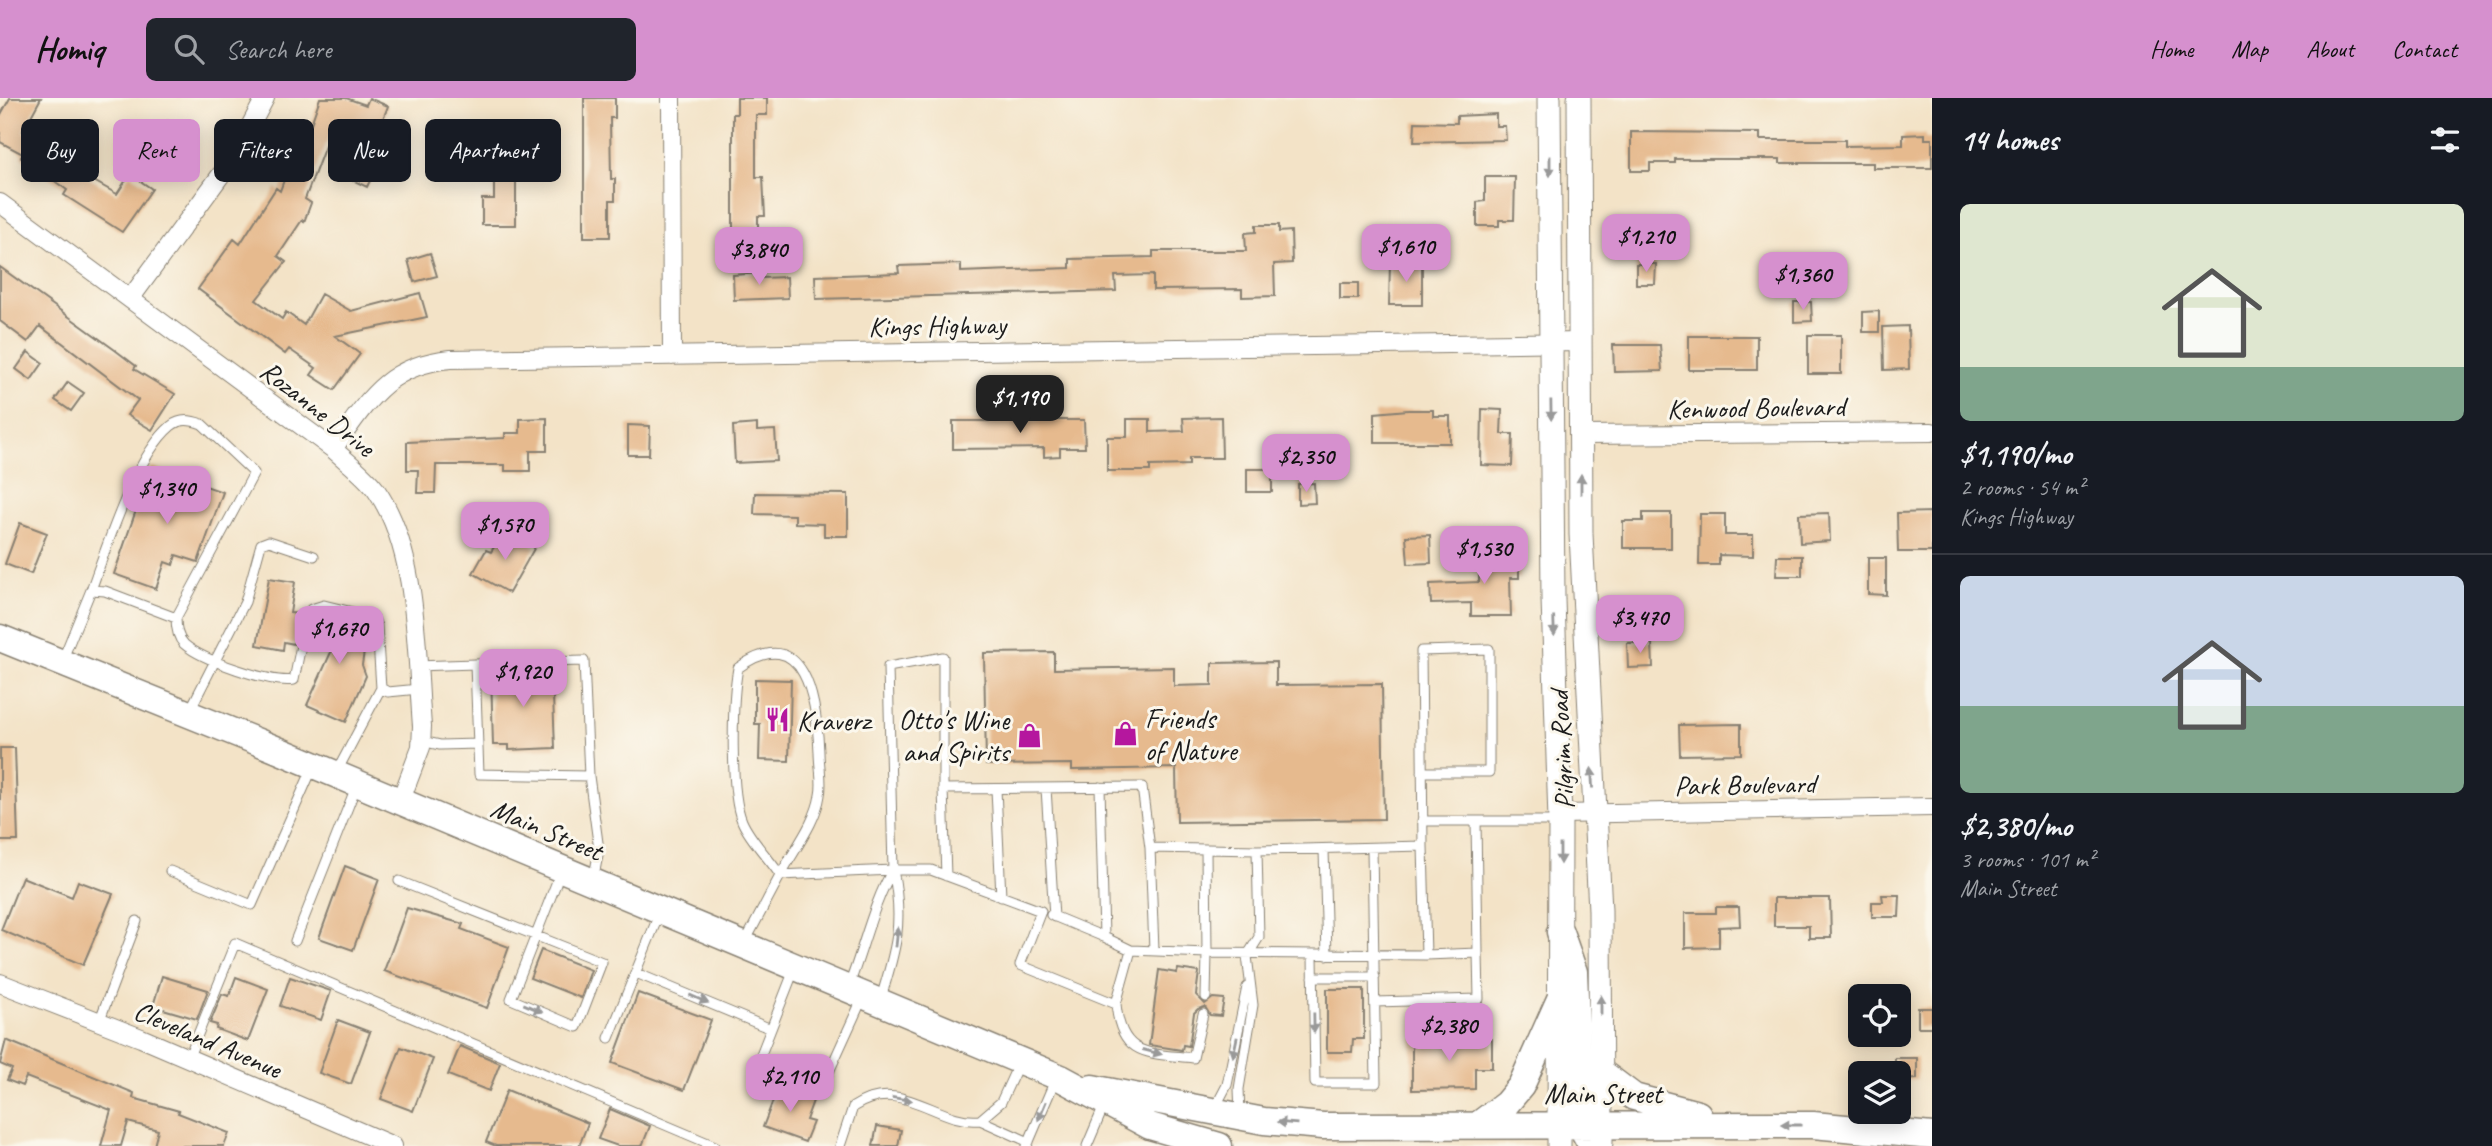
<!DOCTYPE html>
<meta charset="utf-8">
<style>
:root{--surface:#171b24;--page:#20242c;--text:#f1f3f6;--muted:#9ea1a6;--line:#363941;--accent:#d690ce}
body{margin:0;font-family:Caveat,sans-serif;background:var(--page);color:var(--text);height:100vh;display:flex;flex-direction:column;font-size:26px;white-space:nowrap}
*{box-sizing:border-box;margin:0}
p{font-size:23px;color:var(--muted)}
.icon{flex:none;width:38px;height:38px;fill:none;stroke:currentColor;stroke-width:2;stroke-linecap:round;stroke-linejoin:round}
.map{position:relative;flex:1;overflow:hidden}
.panel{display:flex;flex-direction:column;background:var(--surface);width:560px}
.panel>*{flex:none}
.banner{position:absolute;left:21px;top:21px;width:665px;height:63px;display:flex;gap:14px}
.tools{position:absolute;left:1848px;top:886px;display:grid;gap:14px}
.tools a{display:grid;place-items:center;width:63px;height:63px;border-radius:10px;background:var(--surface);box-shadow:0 4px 18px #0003;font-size:35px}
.price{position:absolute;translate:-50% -60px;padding:0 16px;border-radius:14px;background:var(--accent);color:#111;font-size:23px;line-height:46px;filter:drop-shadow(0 2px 4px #0008)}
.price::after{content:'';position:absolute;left:50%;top:42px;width:21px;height:16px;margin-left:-10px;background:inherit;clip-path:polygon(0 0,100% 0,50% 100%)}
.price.on{background:#222;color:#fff}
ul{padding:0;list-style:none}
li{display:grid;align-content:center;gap:14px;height:371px;padding:0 28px}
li+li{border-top:2px solid var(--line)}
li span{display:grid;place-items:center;height:217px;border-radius:10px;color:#555}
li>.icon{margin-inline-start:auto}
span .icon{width:126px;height:126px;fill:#fffc;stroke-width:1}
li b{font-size:30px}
h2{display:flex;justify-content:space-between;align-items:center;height:84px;padding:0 28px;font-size:30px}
.pill{padding:0 24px;border-radius:10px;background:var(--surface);box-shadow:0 4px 18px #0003;font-size:24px;line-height:63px}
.pill.on{background:var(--accent);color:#111}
header{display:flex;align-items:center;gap:42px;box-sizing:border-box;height:98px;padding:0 35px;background:var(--accent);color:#111}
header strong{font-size:33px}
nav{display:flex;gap:38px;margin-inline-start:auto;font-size:24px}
.search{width:490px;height:63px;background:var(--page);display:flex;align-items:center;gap:18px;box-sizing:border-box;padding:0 24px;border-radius:10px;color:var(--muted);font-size:26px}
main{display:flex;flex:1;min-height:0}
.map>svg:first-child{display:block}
.building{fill:#e6ba8e}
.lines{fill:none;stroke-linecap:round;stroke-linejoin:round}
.service-casing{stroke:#888072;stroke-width:11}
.minor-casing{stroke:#888072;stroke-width:20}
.tertiary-casing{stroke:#888072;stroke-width:25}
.secondary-casing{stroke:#888072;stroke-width:29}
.service{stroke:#fff;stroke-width:9}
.minor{stroke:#fff;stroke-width:18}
.tertiary{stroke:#fff;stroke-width:23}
.secondary{stroke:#fff;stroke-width:26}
.oneway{fill:#999}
.labels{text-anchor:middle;stroke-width:6;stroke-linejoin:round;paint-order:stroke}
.street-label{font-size:28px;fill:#1c1c1c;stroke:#fbf7ec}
.poi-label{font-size:28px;fill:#1c1c1c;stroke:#fbf7ec;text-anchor:start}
</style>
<header>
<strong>Homiq</strong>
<div class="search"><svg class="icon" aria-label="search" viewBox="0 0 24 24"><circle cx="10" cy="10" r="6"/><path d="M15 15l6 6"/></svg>Search here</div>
<nav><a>Home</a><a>Map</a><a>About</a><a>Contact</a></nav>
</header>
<main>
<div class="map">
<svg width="1932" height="1048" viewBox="0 0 1932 1048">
<rect width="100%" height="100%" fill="#fbf7ec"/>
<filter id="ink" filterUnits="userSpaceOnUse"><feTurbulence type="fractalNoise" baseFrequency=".0143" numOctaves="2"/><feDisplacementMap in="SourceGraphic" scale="14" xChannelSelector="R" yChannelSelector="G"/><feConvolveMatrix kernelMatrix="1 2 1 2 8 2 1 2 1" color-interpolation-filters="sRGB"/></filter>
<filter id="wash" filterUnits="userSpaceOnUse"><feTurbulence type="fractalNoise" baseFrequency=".00686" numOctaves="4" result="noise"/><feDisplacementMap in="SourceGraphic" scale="28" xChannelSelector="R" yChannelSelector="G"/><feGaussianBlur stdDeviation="1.57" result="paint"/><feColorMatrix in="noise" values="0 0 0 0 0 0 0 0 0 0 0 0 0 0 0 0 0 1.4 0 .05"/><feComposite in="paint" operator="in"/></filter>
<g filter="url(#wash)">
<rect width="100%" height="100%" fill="#f3e3c7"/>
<g id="blocks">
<!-- building -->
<path class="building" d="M10,0H41L23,33L48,51L58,37L79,52L67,68L117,96L130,76L152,91L122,134L64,97L67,92L21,59L23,56L0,44V18Z
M320,0H346L366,7L369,0L388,8L378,34L341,19L334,37L330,35L305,101L311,105L304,124L302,122L278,158L286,164L256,202L282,221L286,214L304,227L321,196L351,213L420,195L427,219L335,238L360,256L334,292L311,277L316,270L289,251L285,256L198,191L234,141L240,146L276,90L280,93L298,44L304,46Z
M584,0H615V20H610L611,81H615V102H610V139H584Z
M737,0H767V17H756V79H763L765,118H758V134L733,135V16H737Z
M1496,16V28H1505L1506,42L1414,44L1415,24L1457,25V18Z
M168,23L190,36L172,68L149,56Z
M1631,34L1760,35V42H1845V48L1903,47V37L1925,36V41H1932V70H1873V65H1780V61H1675V65H1650V73H1631Z
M355,61L376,70L367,89L346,79Z
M494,74H516V127H482V101H494Z
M1485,79H1515L1514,122H1499V128H1477V104L1485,103Z
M1256,127H1279V134L1291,133L1292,165L1274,166L1275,198L1242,199V191L1153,192V177L1115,178L1116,193L816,201L815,178L899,175L898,168L961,166V174L1070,170V161L1153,159V153H1246L1245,135L1256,134Z
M430,155L437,178L414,184L408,162Z
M1390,164H1422V207H1389Z
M1636,166H1656L1655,186H1636Z
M0,169L115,252L136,268L134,271L175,296L152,332L127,317L138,302L40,228L28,244L0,223Z
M761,175V180L787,179L788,200L734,202L733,177Z
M1340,185H1358V201H1340Z
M1794,204H1811L1812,223L1794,224Z
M1879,213V234H1863V214Z
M1908,228L1909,271L1884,272L1883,229Z
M1808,237H1841V276H1808Z
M1689,238H1757V272H1689Z
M1613,247H1660L1662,273L1614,274Z
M28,254L43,265L31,282L16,271Z
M68,284L84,295L71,313L55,302Z
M1482,311L1502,312L1501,336H1513L1512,368L1481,367Z
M1408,312H1433V318H1450V345H1375V315Z
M989,319H1007V322H1084L1085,350H1060V358L1044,359V350L953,351V323H989Z
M1221,319L1222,360H1189V367L1150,368V373H1107V339H1127V321H1150V334L1184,333L1183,320Z
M547,320V353H530V373H505V367H436L435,395H417L418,372H407V344L505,340V335H520V321Z
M757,326V333L775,332L777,363L735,365L733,328Z
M628,327L650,328L649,357H628Z
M151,369L223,394L198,464L176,457L173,467L165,464L156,491L114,476Z
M1247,371H1272V394H1247Z
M1314,385L1315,405L1298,406V386Z
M755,395L848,396V438H824V426L795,425V417L754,416Z
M1932,414V454H1898L1897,415Z
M1643,415H1671V450H1623V423H1643Z
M1829,415L1830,443L1800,445L1799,416Z
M1700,416H1725V437H1753V458L1719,457V467H1699Z
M20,425L47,435L31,476L5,466Z
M504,432L535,449L509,495L473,475L486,452L491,454Z
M1430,437L1431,465L1408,466L1406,438Z
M1479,453H1519V480H1510L1511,518H1471V505L1431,506L1430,486L1479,484Z
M1777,458H1802V478H1776Z
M1868,460H1886V497L1868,496Z
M269,480L295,484L290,515L300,516L294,546L284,544L283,552L257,547Z
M315,518L368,527L362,567L366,578L346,624L307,607L332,552L308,548Z
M1627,545H1652L1653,569L1628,570Z
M1054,554V571L1174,569V588L1212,587V565L1276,564V587L1382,586L1384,721L1177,724L1176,670L1072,672V666L986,667L984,555Z
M552,571L555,650L509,652V647H493L491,574Z
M755,581L791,582L789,663L759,662L760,626H755Z
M1741,626V656L1680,657L1679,627Z
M0,650H15L18,743H0Z
M345,768L379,781L353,852L319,840Z
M22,779L72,799L78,783L113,796L83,867L1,832Z
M1882,797H1900L1899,819H1872V804H1883Z
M1774,800H1830L1831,840H1809V828H1774Z
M1716,809H1739L1740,828L1719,829V849L1685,850V815H1716Z
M407,810L463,826L461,831L509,849L487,910L384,873Z
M541,852L591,872L581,900L530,880Z
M1178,871L1199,874L1196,897L1205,906L1213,900L1224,901L1221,918L1210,917L1205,909L1198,911L1194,915L1189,948L1183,947L1182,952L1149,947L1159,872L1177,875Z
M162,878L208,892L197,921L153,908Z
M236,879L268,891L248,943L216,931L217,927L210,925L222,896L229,898Z
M290,879L331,893L321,922L280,908Z
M1327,891H1364V941H1353L1352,954H1327Z
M638,895L711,922L684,992L612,965Z
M1918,910H1932V929H1918Z
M338,922L370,934L351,986L319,975Z
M1412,941H1492V970H1475V991L1412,992Z
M6,942L134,995L133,1000L179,1013L178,1015L229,1035L224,1048H154L158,1032L128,1024L121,1048H101L111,1012L26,979L22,988L7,982L12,971L0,966Z
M460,948L500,965L489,993L448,977Z
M401,949L433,961L413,1013L381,1001Z
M1895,960H1917V981L1899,982V975H1895Z
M779,987L814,1000L806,1022L813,1024L805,1044L763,1029Z
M507,992L588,1025L579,1048H496L486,1044Z
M610,1011L650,1028L642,1048H618L598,1041Z
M877,1028L901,1032L898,1048H873Z"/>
</g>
</g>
<g filter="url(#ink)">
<use href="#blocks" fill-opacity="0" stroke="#888072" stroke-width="2"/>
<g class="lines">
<defs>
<path id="service" d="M91,492C107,448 136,357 171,328C181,320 191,322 202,326L254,375L176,520C176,529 177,539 184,546C202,562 271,586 294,582L307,518L311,511L324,507L373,519L377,528L381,590L388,594L419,591
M62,563L91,492L105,493L176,520
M475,566L584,563L589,678
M416,568L475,566L479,676L589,678L599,752L593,783
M189,614L245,504L261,446L269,443L314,458
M421,643L440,647L478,646
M336,675L381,590
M1100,689L1104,839L1131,852
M1046,690L1054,819
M943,691L946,778
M996,691L1001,799
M1422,723H1558
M1423,748L1426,857L1478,855L1476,723
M1150,750L1154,852
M1206,751L1257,752
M1324,752L1327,857
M170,773L252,807L313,669
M399,783L602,864L577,929L511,901L561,773
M1051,817L1104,839
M295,843L356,689
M745,844C757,822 768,800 780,778C793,753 816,725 820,697C823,684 819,668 819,654C817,605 806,521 738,570C732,602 730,695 742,723C750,742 769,760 780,777L893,772
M1313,857L1315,985H1376L1372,750
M794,872L760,959L823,987L863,899
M636,875L771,931
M1313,879H1375
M849,887C863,852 874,802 893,772
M1206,899L1207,855L1131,852L1116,906L1020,867L1041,813L931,772H893L888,569L943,559V691L1142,689L1150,750L1206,751L1207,855L1426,857
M880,903C896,852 904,825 893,772
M1375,904L1479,901L1478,855
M1116,906C1121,959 1148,955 1193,960L1203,916
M99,924L137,823
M609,940L660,814
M188,961L235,845L715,1048
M1215,1010L1227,987L1247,889
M1240,1015L1239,991L1253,907L1247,858L1259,839L1257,752L1423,748L1421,553L1489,551V674H1422
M980,1022L1029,1044
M840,1048L853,1009C901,977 938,1027 980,1022L1001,1004L1018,967
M1027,1048L1056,980
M1087,1048L1104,1008"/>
<path id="minor" d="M671,0L672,258
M0,105L333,351C347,364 364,376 376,392C419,453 416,556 422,628L421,649L400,704
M130,201L234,59L265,0
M1581,337L1932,334
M333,351C368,302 387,267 451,261L1581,244
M1560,716L1932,709
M0,885L141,940L393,1048"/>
<path id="tertiary" d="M1549,0L1553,501L1560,723L1559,1048
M1579,0L1581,436L1600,812L1601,1045"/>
<path id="secondary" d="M0,540L273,650L1061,980L1150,1028L1219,1048
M1560,834L1574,874L1580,1026L1592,1048
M1602,975L1634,999L1698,1016
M1092,990L1264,1023L1323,1028L1813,1027L1932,1038
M1478,1027L1506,1006L1521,988L1560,901"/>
</defs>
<!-- service casing -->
<use href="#service" class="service-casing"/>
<!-- minor casing -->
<use href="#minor" class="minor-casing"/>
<!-- tertiary casing -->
<use href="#tertiary" class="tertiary-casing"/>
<!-- secondary casing -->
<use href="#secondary" class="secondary-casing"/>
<!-- service -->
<use href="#service" class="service"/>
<!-- minor -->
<use href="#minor" class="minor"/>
<!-- tertiary -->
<use href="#tertiary" class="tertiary"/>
<!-- secondary -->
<use href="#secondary" class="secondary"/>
</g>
<!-- one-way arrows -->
<defs><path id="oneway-solid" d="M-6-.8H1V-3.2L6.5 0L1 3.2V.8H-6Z" transform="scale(1.75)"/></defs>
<g class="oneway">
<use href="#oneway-solid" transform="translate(1550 68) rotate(90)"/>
<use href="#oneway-solid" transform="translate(1551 312) rotate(89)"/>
<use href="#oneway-solid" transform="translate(1581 386) rotate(-90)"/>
<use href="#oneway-solid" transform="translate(1554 528) rotate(88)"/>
<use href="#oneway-solid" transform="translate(1592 680) rotate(-93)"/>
<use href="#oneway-solid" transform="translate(1560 756) rotate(90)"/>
<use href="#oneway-solid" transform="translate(897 839) rotate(-84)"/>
<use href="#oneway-solid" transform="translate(699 901) rotate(23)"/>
<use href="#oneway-solid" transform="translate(1601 907) rotate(-90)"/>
<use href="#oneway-solid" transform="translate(533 910) rotate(23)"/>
<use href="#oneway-solid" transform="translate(1314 925) rotate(89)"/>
<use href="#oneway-solid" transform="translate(1235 949) rotate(102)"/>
<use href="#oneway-solid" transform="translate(1152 954) rotate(14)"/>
<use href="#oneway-solid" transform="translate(902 1001) rotate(9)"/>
<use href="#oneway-solid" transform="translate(1042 1013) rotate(113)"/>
<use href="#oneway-solid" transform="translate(1287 1025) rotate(-175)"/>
<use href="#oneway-solid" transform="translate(1791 1027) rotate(-180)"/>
</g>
</g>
<!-- icons -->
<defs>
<symbol id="restaurant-bare" viewBox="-9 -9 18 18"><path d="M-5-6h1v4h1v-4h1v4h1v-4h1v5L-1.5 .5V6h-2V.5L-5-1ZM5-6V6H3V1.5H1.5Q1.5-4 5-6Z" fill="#b5179e" stroke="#fbf7ec" stroke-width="2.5" paint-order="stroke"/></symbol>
<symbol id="shop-bare" viewBox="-9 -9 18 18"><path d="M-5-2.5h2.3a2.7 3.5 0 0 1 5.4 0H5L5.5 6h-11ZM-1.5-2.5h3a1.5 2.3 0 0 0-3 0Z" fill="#b5179e" stroke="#fbf7ec" stroke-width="2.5" paint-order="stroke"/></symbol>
</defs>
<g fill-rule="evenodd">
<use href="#restaurant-bare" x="760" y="604" width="35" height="35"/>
<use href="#shop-bare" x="1108" y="618" width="35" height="35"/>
<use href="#shop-bare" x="1012" y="620" width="35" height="35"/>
</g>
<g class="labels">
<!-- street labels -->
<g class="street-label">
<text transform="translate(937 227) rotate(-1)" y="10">Kings Highway</text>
<text transform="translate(1756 309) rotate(-1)" y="10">Kenwood Boulevard</text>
<text transform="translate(318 310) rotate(38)" y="10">Rozanne Drive</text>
<text transform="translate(1561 652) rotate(-93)" y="10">Pilgrim Road</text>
<text transform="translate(1745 686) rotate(-1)" y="10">Park Boulevard</text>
<text transform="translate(547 731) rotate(23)" y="10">Main Street</text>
<text transform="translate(208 941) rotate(23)" y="10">Cleveland Avenue</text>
<text x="1603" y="1005">Main Street</text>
</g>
<!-- poi labels -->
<g class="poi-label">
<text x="1145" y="630">Friends<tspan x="1145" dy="32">of Nature</tspan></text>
<text x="1009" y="631" text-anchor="end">Otto's Wine<tspan x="1009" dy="32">and Spirits</tspan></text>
<text x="797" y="632">Kraverz</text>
</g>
</g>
</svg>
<div class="tools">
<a><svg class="icon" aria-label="locate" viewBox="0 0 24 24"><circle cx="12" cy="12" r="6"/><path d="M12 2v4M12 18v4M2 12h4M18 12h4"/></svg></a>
<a><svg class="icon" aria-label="layers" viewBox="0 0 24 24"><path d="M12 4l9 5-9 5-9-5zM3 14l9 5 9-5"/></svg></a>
</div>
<b class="price" style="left:1646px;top:176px">$1,210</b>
<b class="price" style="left:1406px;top:186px">$1,610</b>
<b class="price" style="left:759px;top:189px">$3,840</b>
<b class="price" style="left:1803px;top:214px">$1,360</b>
<b class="price on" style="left:1020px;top:337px">$1,190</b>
<b class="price" style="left:1306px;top:396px">$2,350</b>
<b class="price" style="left:167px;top:428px">$1,340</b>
<b class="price" style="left:505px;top:464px">$1,570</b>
<b class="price" style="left:1484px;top:488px">$1,530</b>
<b class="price" style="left:1640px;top:557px">$3,470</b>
<b class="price" style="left:339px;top:568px">$1,670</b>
<b class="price" style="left:523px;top:611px">$1,920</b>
<b class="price" style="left:1449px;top:965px">$2,380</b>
<b class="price" style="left:790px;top:1016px">$2,110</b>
<div class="banner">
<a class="pill">Buy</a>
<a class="pill on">Rent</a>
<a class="pill">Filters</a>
<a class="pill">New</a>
<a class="pill">Apartment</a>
</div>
</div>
<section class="panel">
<h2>14 homes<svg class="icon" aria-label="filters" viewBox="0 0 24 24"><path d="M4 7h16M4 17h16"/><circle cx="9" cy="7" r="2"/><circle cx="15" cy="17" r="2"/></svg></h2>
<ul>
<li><span style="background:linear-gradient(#dfe7d0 75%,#7fa58c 0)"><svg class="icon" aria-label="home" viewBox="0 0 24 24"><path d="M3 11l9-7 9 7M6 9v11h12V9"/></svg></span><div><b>$1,190/mo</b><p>2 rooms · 54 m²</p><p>Kings Highway</p></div></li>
<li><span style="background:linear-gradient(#c9d6e8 60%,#7fa58c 0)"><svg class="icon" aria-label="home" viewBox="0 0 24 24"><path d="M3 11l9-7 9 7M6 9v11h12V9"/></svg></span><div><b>$2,380/mo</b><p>3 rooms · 101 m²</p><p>Main Street</p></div></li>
</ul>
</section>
</main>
